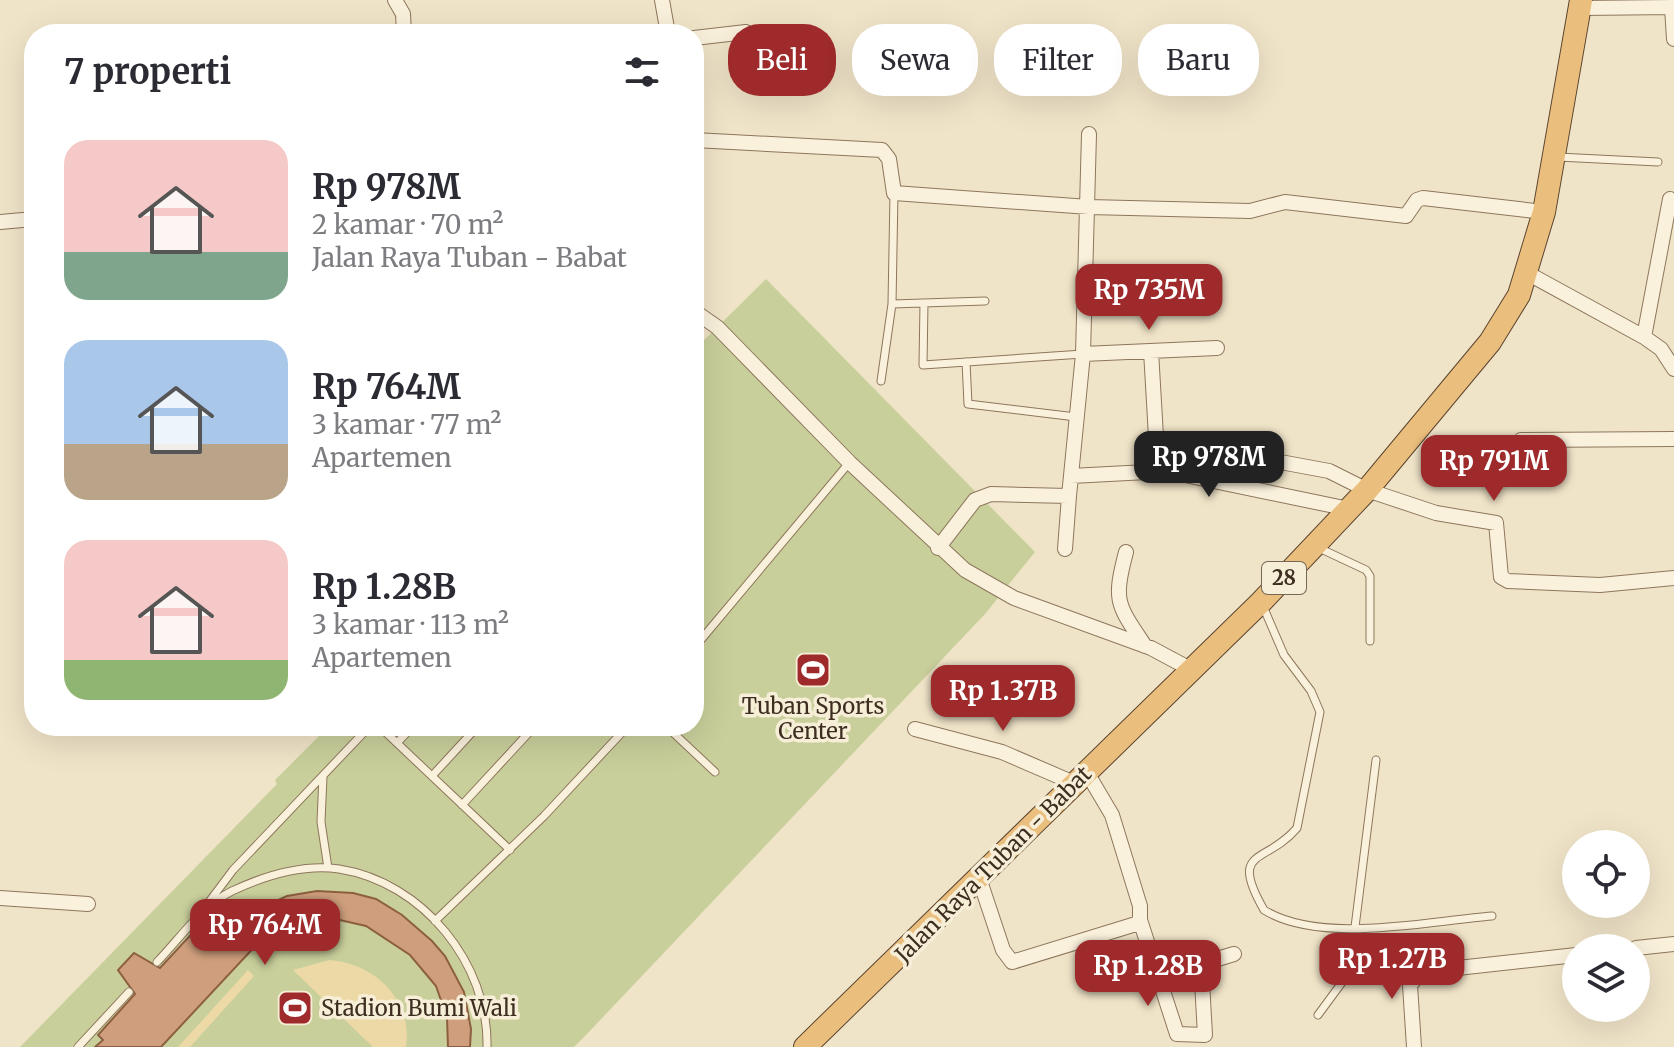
<!DOCTYPE html>
<html lang="id">
<meta charset="utf-8">
<style>
:root{--surface:#fff;--page:#f7f7f7;--text:#2b2b33;--muted:#7c7c81;--accent:#9e2a2b}
body{margin:0;font-family:Merriweather,serif;background:var(--page);color:var(--text);height:100vh;display:flex;flex-direction:column;font-size:30px;white-space:nowrap}
*{box-sizing:border-box;margin:0}
p{font-size:26px;color:var(--muted)}
.icon{flex:none;width:44px;height:44px;fill:none;stroke:currentColor;stroke-width:2;stroke-linecap:round;stroke-linejoin:round}
.map{position:relative;flex:1;overflow:hidden}
.side{position:absolute;left:24px;top:24px;width:680px;height:712px;display:flex;flex-direction:column;background:var(--surface);border-radius:32px;box-shadow:0 8px 32px #0002}
.side>*{flex:none}
.hud{position:absolute;left:728px;top:24px;width:760px;height:72px;display:flex;gap:16px}
.buttons{position:absolute;left:1562px;top:830px;display:grid;gap:16px}
.buttons a{display:grid;place-items:center;width:88px;height:88px;border-radius:50%;background:var(--surface);box-shadow:0 8px 32px #0002;font-size:40px}
.price{position:absolute;translate:-50% -68px;padding:0 18px;border-radius:16px;background:var(--accent);color:#fff;font-size:26px;line-height:52px;filter:drop-shadow(0 2px 4px #0008)}
.price::after{content:'';position:absolute;left:50%;top:48px;width:24px;height:18px;margin-left:-12px;background:inherit;clip-path:polygon(0 0,100% 0,50% 100%)}
.price.active{background:#222;color:#fff}
ul{padding:0;list-style:none}
li{display:flex;align-items:center;gap:24px;height:200px;padding:0 40px}
li span{display:grid;place-items:center;flex:none;width:224px;height:160px;border-radius:24px;color:#555}
li>.icon{margin-inline-start:auto}
span .icon{width:96px;height:96px;fill:#fffc;stroke-width:1}
li b{font-size:34px}
h2{display:flex;justify-content:space-between;align-items:center;height:96px;padding:0 40px;font-size:34px}
.tag{padding:0 28px;border-radius:32px;background:var(--surface);box-shadow:0 8px 32px #0002;font-size:28px;line-height:72px}
.tag.active{background:var(--accent);color:#fff}
.map>svg:first-child{display:block}
.green{fill:#c9cf9b}
.sand{fill:#ecd9a5}
.building{fill:#cf9f7d;stroke:#8d5f41;stroke-width:2}
.lines{fill:none;stroke-linecap:round;stroke-linejoin:round}
.service-casing{stroke:#8d765c;stroke-width:9}
.minor-casing{stroke:#8d765c;stroke-width:16}
.trunk-casing{stroke:#5b4430;stroke-width:24}
.service{stroke:#faf1dc;stroke-width:7}
.minor{stroke:#faf1dc;stroke-width:14}
.trunk{stroke:#eabe7c;stroke-width:22}
.labels{text-anchor:middle;stroke-width:7;stroke-linejoin:round;paint-order:stroke}
.shield{fill:#f7eed8;stroke:#756857;stroke-width:2}
.shield-label{font-size:20px;font-weight:bold;fill:#3d2e20}
.poi-label{font-size:22px;fill:#3d2e20;stroke:#f7eed8}
.street-label{font-size:22px;fill:#3d2e20;stroke:#f7eed8}
</style>
<div class="map">
<svg width="1674" height="1047" viewBox="0 0 1674 1047">
<rect width="100%" height="100%" fill="#f0e4c8"/>
<!-- green -->
<path class="green" d="M766,279L1035,552L985,614L586,1035L574,1047H20L277,784L275,780L329,726H694V350Z"/>
<!-- sand -->
<path class="sand" d="M329,960C374,963 413,999 406,1047H373L293,970Z
M248,970L254,976L190,1047H178Z"/>
<!-- building -->
<path class="building" d="M317,891L353,893L376,899L402,915L432,941L445,956L464,992L471,1029L470,1047H448L447,1018L436,986L410,955L366,926L331,918L284,928L259,942L161,1047H95L103,1040L98,1035L135,994L118,970L134,953L160,968L198,927L201,931L206,928L221,942L254,911L287,896Z"/>
<g class="lines">
<defs>
<path id="service" d="M1558,157L1658,162
M924,303L923,365L1083,354
M892,304L985,301
M966,362L968,404L1076,417
M881,381L892,304L894,193
M1319,548L1366,570L1370,576V641
M1262,604L1284,655L1311,691L1320,712L1297,828C1266,865 1228,847 1264,910C1321,945 1427,921 1492,916
M694,648L849,463
M379,726L510,850
M666,726L715,772
M397,743L413,726
M323,776L321,822L328,868
M432,776L478,726
M462,805L535,726
M206,906L233,870L370,726
M435,921L544,816L628,726
M1355,927L1376,760
M157,962C180,938 202,906 232,891C264,876 304,864 339,869C423,882 489,964 487,1047
M1318,1015L1346,977L1420,972
M78,1047L129,992"/>
<path id="minor" d="M395,0L403,14L404,34
M662,0L668,34
M1672,7L1674,39
M1580,8L1674,7
M694,38L746,32
M694,140L882,150L889,159L894,193L1089,207L1250,211L1285,202L1406,216L1417,200L1423,198L1544,212
M0,222L34,219
M1527,273L1644,337L1661,349L1674,369
M694,311L717,327L849,462L965,570L1014,598L1151,648L1194,671
M1644,337L1670,199
M1151,351L1158,471
M1083,354L1217,348
M1521,440L1674,439
M1275,461L1329,471L1367,490L1436,513L1496,523L1501,577L1508,581L1600,585L1674,578
M1071,476L1166,471L1349,509
M938,548L975,500L991,494L1069,496L1083,354L1089,134
M1065,549L1069,496
M1126,552C1113,602 1117,604 1145,646
M915,729L1002,752L1074,783
M979,878L1003,950L1012,962L1136,924L1140,920V906L1112,815L1086,771
M0,898L88,904
M1140,920L1177,1034L1205,1035L1201,964
M1636,948L1674,944
M1158,977L1234,954
M1414,1047L1410,985L1421,972L1576,955"/>
<path id="trunk" d="M805,1047L1261,602L1367,490L1490,342L1519,295L1544,212L1581,0"/>
</defs>
<!-- service casing -->
<use href="#service" class="service-casing"/>
<!-- minor casing -->
<use href="#minor" class="minor-casing"/>
<!-- trunk casing -->
<use href="#trunk" class="trunk-casing"/>
<!-- service -->
<use href="#service" class="service"/>
<!-- minor -->
<use href="#minor" class="minor"/>
<!-- trunk -->
<use href="#trunk" class="trunk"/>
</g>
<!-- icons -->
<defs>
<symbol id="stadium-square" viewBox="-11 -11 22 22"><rect x="-9" y="-9" width="18" height="18" rx="4" fill="#9e2a2b" stroke="#f7eed8"/><path d="M0-5a6.5 5 0 1 0 0 10a6.5 5 0 1 0 0-10ZM-3.5-1.8h7v3.6h-7Z" fill="#fff"/></symbol>
</defs>
<g fill-rule="evenodd">
<use href="#stadium-square" x="793" y="650" width="40" height="40"/>
<use href="#stadium-square" x="275" y="988" width="40" height="40"/>
</g>
<g class="labels">
<!-- shield labels -->
<rect class="shield" x="1262" y="562" width="44" height="32" rx="6"/>
<g class="shield-label">
<text x="1284" y="585">28</text>
</g>
<!-- poi labels -->
<g class="poi-label">
<text x="813" y="714">Tuban Sports<tspan x="813" dy="25">Center</tspan></text>
<text x="321" y="1016" text-anchor="start">Stadion Bumi Wali</text>
</g>
<!-- street labels -->
<g class="street-label">
<text transform="translate(993 864) rotate(-45)" y="8">Jalan Raya Tuban - Babat</text>
</g>
</g>
</svg>
<div class="buttons">
<a><svg class="icon" aria-label="locate" viewBox="0 0 24 24"><circle cx="12" cy="12" r="6"/><path d="M12 2v4M12 18v4M2 12h4M18 12h4"/></svg></a>
<a><svg class="icon" aria-label="layers" viewBox="0 0 24 24"><path d="M12 4l9 5-9 5-9-5zM3 14l9 5 9-5"/></svg></a>
</div>
<b class="price" style="left:1149px;top:332px">Rp 735M</b>
<b class="price active" style="left:1209px;top:499px">Rp 978M</b>
<b class="price" style="left:1494px;top:503px">Rp 791M</b>
<b class="price" style="left:1003px;top:733px">Rp 1.37B</b>
<b class="price" style="left:265px;top:967px">Rp 764M</b>
<b class="price" style="left:1392px;top:1001px">Rp 1.27B</b>
<b class="price" style="left:1148px;top:1008px">Rp 1.28B</b>
<div class="hud">
<a class="tag active">Beli</a>
<a class="tag">Sewa</a>
<a class="tag">Filter</a>
<a class="tag">Baru</a>
</div>
<section class="side">
<h2>7 properti<svg class="icon" aria-label="filters" viewBox="0 0 24 24"><path d="M4 7h16M4 17h16"/><circle cx="9" cy="7" r="2"/><circle cx="15" cy="17" r="2"/></svg></h2>
<ul>
<li><span style="background:linear-gradient(#f6c9c9 70%,#7fa58c 0)"><svg class="icon" aria-label="home" viewBox="0 0 24 24"><path d="M3 11l9-7 9 7M6 9v11h12V9"/></svg></span><div><b>Rp 978M</b><p>2 kamar · 70 m²</p><p>Jalan Raya Tuban - Babat</p></div></li>
<li><span style="background:linear-gradient(#a9c7e8 65%,#b9a48a 0)"><svg class="icon" aria-label="home" viewBox="0 0 24 24"><path d="M3 11l9-7 9 7M6 9v11h12V9"/></svg></span><div><b>Rp 764M</b><p>3 kamar · 77 m²</p><p>Apartemen</p></div></li>
<li><span style="background:linear-gradient(#f6c9c9 75%,#8fb573 0)"><svg class="icon" aria-label="home" viewBox="0 0 24 24"><path d="M3 11l9-7 9 7M6 9v11h12V9"/></svg></span><div><b>Rp 1.28B</b><p>3 kamar · 113 m²</p><p>Apartemen</p></div></li>
</ul>
</section>
</div>
